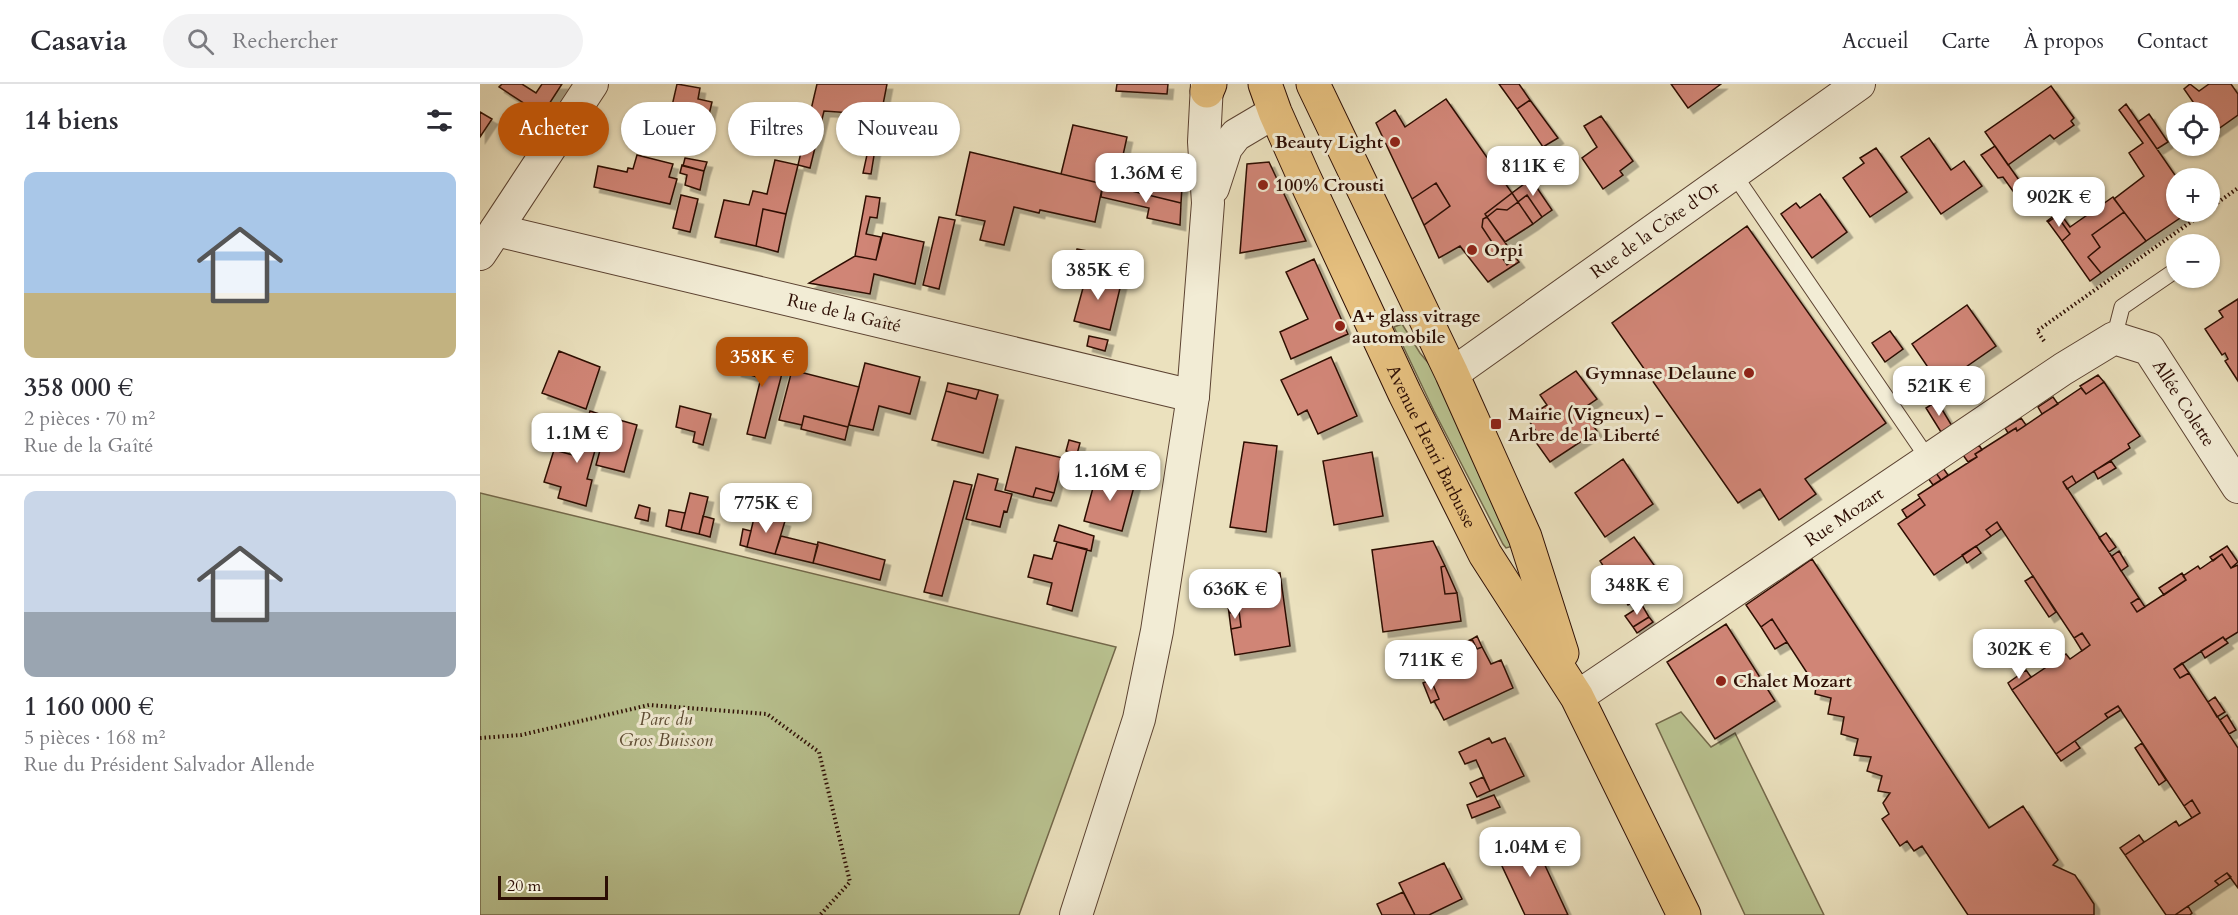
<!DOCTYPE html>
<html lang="fr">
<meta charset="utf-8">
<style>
:root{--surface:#fff;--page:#f2f2f3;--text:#2b2b33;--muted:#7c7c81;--line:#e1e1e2;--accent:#b45309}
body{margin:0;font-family:Cardo,serif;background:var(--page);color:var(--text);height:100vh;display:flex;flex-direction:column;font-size:22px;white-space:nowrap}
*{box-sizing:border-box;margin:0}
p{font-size:20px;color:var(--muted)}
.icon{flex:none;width:33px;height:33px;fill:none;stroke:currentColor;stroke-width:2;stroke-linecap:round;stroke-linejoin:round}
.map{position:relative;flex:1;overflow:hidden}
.drawer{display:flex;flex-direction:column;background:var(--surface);width:480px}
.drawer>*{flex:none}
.top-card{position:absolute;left:18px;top:18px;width:570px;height:54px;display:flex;gap:12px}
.buttons{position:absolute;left:1686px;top:18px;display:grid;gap:12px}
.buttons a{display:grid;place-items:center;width:54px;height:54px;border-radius:50%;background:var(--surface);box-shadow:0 2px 4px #0004;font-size:30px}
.scale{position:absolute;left:18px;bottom:15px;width:110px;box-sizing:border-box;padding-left:6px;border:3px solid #2d0e04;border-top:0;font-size:16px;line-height:21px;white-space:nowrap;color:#2d0e04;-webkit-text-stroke:4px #f2ecd5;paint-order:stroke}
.price{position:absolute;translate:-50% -51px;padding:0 14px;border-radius:12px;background:#fff;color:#222;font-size:20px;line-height:39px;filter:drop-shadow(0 2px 3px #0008)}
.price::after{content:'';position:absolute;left:50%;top:36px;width:18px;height:14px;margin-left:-9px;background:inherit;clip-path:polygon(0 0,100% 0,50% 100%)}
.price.on{background:var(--accent);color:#fff}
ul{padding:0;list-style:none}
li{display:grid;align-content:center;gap:12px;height:318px;padding:0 24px}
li+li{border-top:2px solid var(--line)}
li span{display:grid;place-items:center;height:186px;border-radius:12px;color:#555}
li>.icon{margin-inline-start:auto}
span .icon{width:108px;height:108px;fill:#fffc;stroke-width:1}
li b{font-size:26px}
h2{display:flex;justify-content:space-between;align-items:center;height:72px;padding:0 24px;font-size:26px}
.pill{padding:0 21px;border-radius:27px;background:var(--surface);box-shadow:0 2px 4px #0004;font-size:21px;line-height:54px}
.pill.on{background:var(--accent);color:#fff}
header{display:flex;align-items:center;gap:36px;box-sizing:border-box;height:84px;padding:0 30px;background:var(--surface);border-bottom:2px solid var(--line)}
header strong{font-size:28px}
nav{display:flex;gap:33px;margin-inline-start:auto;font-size:21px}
.search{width:420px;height:54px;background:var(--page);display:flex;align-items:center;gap:15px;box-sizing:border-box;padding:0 21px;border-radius:33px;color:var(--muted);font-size:22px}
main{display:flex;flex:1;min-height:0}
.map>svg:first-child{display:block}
.green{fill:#b9c290;stroke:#73684a;stroke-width:1.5}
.building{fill:#d08576;stroke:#2d0e04;stroke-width:1.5;filter:url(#shadow)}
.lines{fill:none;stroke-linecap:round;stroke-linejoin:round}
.service-casing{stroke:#5c4332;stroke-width:17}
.minor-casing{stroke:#5c4332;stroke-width:34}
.primary-casing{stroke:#2d0e04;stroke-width:35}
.path{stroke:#2d0e04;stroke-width:4;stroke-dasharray:1.5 3;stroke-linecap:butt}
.service{stroke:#f2ecd5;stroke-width:15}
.minor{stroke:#f2ecd5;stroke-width:32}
.primary{stroke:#e6c07f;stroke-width:33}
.poi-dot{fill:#8f2418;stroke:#f2ecd5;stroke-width:2}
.labels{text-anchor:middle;stroke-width:6;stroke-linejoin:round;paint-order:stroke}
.poi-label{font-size:18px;font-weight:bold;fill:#2d0e04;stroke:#f2ecd5;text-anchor:start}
.street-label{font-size:18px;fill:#2d0e04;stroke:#f2ecd5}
.park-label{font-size:18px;font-style:italic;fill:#5e4d35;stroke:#f2ecd5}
</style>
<header>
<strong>Casavia</strong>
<div class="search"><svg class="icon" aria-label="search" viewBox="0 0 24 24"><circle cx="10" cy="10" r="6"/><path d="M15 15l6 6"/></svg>Rechercher</div>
<nav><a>Accueil</a><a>Carte</a><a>À propos</a><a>Contact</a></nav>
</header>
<main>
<section class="drawer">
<h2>14 biens<svg class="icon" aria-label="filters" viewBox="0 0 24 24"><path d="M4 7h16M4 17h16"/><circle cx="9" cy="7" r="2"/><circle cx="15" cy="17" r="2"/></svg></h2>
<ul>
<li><span style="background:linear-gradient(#a9c7e8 65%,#c2b280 0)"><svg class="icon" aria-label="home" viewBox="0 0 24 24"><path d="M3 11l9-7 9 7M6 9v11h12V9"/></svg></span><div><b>358 000 €</b><p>2 pièces · 70 m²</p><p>Rue de la Gaîté</p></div></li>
<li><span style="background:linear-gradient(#c9d6e8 65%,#9aa5b1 0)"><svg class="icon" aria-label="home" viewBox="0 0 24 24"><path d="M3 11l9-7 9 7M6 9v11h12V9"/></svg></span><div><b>1 160 000 €</b><p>5 pièces · 168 m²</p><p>Rue du Président Salvador Allende</p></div></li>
</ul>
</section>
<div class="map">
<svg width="1758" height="831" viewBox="0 0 1758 831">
<defs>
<filter id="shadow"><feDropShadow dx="5.5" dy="5.5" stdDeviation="0" flood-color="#0004"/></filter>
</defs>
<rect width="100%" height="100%" fill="#ebe1be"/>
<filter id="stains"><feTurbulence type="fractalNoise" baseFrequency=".00333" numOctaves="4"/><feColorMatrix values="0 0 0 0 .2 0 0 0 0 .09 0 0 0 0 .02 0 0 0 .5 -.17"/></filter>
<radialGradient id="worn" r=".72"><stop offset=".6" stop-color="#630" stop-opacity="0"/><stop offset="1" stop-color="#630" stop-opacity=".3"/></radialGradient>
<!-- green -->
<path class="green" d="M922,240L940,269L964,298L1033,462L1026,464L1023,460L954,327L914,243Z
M0,409L636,563L539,831H0Z
M1201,628L1231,663L1255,649L1344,831H1265L1176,640Z"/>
<!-- building -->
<path class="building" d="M22,0H42L56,9L62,0H82L62,31L19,3Z
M197,0L220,4L218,15L232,18L223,56L186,48Z
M337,0H407L401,31L344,27L330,84L318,81Z
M637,0H688L687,10L636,7Z
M1019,0H1039L1050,16L1037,25Z
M1191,0H1241L1208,24Z
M1710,0L1719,7L1729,0H1751L1758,10V31L1734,48L1730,42V28H1720L1704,5Z
M1571,2L1594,34L1591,37L1594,41L1574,55L1570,51L1528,81L1505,48Z
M966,15L1032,109L1005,130L1007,133L1003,135L1002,143L1027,181L1036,174L1039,178L1008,198L980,162L959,174L944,141L970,122L956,99L932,115L896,39L915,26L925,43Z
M1050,16L1078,54L1063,63L1037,25Z
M1646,20L1697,94L1696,128H1709L1666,157L1634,115L1664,92L1649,69L1663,59L1639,26Z
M0,28L12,35L0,53Z
M1669,30L1688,58L1677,65L1658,38Z
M1121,32L1153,77L1140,87L1143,91L1123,105L1102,74L1117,63L1104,42Z
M593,41L647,53L636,103L581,90Z
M1449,54L1471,86L1484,77L1502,102L1461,130L1421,73Z
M390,57L396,59L391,90L383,89Z
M1515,62L1546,106L1538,114L1523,93L1518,94L1501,71Z
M1396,64L1427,108L1390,133L1363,94L1384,79L1380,74Z
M490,68L623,100L615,138L560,126L559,129L534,123L524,161L500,156L505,137L476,131Z
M157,71L193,80L189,93L197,95L190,120L114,103L118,82L147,88L148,84L153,85Z
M205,74L227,78L224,87L203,82Z
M295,76L318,81L306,130L283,125L276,162L235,153L244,116L269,121L273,107L287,110Z
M789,78L826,157L760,169L767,80Z
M670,79L703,87L701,119L664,110Z
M202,81L224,87L220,106L205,101L207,91L200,89Z
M1051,95L1072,126L1062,133L1047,111L1038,118L1032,109Z
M956,99L970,122L944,141L932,115Z
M623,100L701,119L700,141L667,134L669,124L621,113Z
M1032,109L1038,118L1027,126L1017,125L1007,133L1005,130Z
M1340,110L1367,148L1332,174L1301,130L1316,119L1320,124Z
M201,111L218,115L210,148L193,144Z
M1047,111L1062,133L1053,140L1038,118Z
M386,112L400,114L397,134L390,133L386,150L401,153L396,176L375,172Z
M1633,113L1644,128L1612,151L1620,163L1608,173L1621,189L1610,197L1582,157L1590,150L1577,132L1568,138L1567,137L1579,128L1590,143Z
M1038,118L1053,140L1025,158L1007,133L1017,125L1027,126Z
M283,125L306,130L298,168L276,162Z
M1644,128L1666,157L1621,189L1608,173L1620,163L1612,151Z
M1577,132L1590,150L1582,157L1568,138Z
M459,133L475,136L459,205L443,201Z
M1007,133L1036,174L1027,181L1002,143L1003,135Z
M1267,142L1406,339L1325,395L1336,410L1299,436L1280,405L1258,419L1132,239Z
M403,149L444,158L435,200L394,190L390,210L329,199L375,172L396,176Z
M597,165L608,167L603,191L592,188Z
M834,175L868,250L811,275L800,248L828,235L806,188Z
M618,182L630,185L628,197L641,200L630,246L594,237L606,193L615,195Z
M1758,215V297L1745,277L1748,275L1745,269L1742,271L1725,245L1743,233L1739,227Z
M1487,221L1516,262L1460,301L1432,260Z
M1410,247L1423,265L1405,278L1392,259Z
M609,252L628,256L625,267L607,262Z
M261,266L305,278L285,354L267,350L281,294L256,287Z
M79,267L120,283L106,325L62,309Z
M851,273L877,332L838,350L827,326L818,331L801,296Z
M385,279L440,293L430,330L399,322L393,346L369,341Z
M312,286L379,303L368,343L324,332L322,341L299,336Z
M1096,287L1117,315L1101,326L1117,347L1070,378L1055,357L1058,350L1047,334L1067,321L1060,311Z
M1618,291L1624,298L1606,310L1600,302Z
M1624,298L1660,352L1648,360L1650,364L1596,399L1592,392L1583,398L1659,514L1651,519L1657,528L1706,496L1703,492L1718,482L1720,485L1742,470L1751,484L1758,481V548L1745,556L1743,553L1694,585L1700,594L1709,589L1758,664V804L1747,789L1735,797L1739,801L1695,831H1686L1645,771L1696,737L1699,742L1720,729L1712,716L1704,722L1638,622L1625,630L1628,634L1576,670L1532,606L1586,570L1590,575L1610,561L1602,549L1594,554L1517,438L1506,446L1511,452L1454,491L1418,440L1445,421L1438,411L1497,373L1495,370L1536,344L1537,347L1601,304L1606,310Z
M468,299L499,306L496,315L466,307Z
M499,306L518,311L503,369L452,356L466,307L496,315Z
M1573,313L1578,320L1562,330L1558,323Z
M1457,317L1472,342L1461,348L1446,324Z
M200,322L231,330L223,361L213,358L215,348L196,343Z
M110,327L129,333L125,346L121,345L107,395L112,396L106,422L78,414L81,403L64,398L74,366L97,372Z
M324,332L368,343L365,356L321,345Z
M129,333L157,341L144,388L116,381Z
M1541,334L1546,341L1537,347L1536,344L1528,349L1525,344Z
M589,356L600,359L597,370L586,367Z
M764,358L797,362L786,448L750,443Z
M1499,361L1502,366L1495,370L1497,373L1488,378L1483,371Z
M536,363L583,374L574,409L556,404L553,413L525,406Z
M892,368L903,432L854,441L843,377Z
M1143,375L1173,420L1125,453L1095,409Z
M1631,377L1636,384L1618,395L1614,387Z
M1463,384L1468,391L1461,396L1456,389Z
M617,389L655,399L642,447L604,437Z
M1456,389L1461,396L1453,401L1448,394Z
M498,390L518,395L515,406L532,410L527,428L524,427L520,443L486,435Z
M1592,392L1596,399L1587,405L1583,398Z
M474,397L492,401L462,512L444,508Z
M556,404L574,409L571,417L553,413Z
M210,409L228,413L219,450L201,446Z
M1440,414L1445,421L1427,434L1422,426Z
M159,421L170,424L168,437L155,434Z
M189,426L205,429L201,446L186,442Z
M275,430L305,437L295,470L267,463Z
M223,432L234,435L230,453L219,450Z
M1517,438L1521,445L1511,452L1506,446Z
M579,441L614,452L611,467L574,457Z
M263,445L271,447L267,463L260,461Z
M1626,449L1636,463L1629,468L1619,454Z
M301,452L338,461L333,479L295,470Z
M1154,453L1184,495L1148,521L1120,477Z
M953,457L965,482L961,483L965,510L977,509L981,537L903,548L892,466Z
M338,458L405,476L400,496L333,479Z
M577,458L607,465L592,527L567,520L572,499L548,493L554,471L572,475Z
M1496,462L1501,469L1487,479L1482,471Z
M1747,462L1758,478L1751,484L1742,470L1733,477L1730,473Z
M1639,467L1648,482L1641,487L1632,472Z
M1332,475L1509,744L1543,722L1578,776L1573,781L1595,791L1614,820V831H1488L1442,762L1434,767L1427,757L1420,762L1402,735L1409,730L1403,719L1410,709L1398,707L1402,692L1387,687L1391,673L1374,671L1378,655L1361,650L1364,633L1348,630L1351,614L1335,610L1337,596L1333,598L1292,535L1281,543L1266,521Z
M965,482L977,509L965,510L961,483Z
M800,489L810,562L755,571L751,545L761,543L759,527L749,529L746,507L757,506L755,497Z
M1702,489L1706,496L1684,511L1679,504Z
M1553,492L1576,528L1569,533L1545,497Z
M1659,514L1665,523L1657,528L1651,519Z
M1162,521L1169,533L1153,543L1145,532Z
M759,527L761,543L751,545L749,529Z
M1169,533L1173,538L1157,549L1153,543Z
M1292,535L1307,558L1295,565L1281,543Z
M1246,540L1295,617L1235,655L1187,578Z
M1602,549L1610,561L1602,567L1594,554Z
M997,552L1002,563L997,565L992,555Z
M1743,553L1748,559L1725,574L1721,567Z
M992,555L997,565L1002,563L1011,580L1021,576L1033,604L964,636L954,617L959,615L951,596L947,597L938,580Z
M1702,579L1709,589L1700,594L1694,585Z
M1546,586L1551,593L1532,606L1528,599Z
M951,596L959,615L951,619L943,599Z
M1735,613L1745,628L1737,633L1728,618Z
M1638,622L1641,626L1628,634L1625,630Z
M1747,631L1756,646L1749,650L1740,636Z
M1009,654L1012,659L1025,654L1044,692L1010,707L996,676L985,680L979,668Z
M1595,657L1600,664L1581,677L1576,670Z
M1662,659L1686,696L1679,701L1655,664Z
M1003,693L1010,707L997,713L990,699Z
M1014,711L1020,723L992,734L987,721Z
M1712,716L1720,729L1712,734L1704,722Z
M1050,749L1088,831H1045L1014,765Z
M1659,751L1664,758L1645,771L1640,764Z
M964,779L982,815L949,831H935L919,799Z
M1747,789L1751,793L1739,801L1735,797Z
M923,808L935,831H902L897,820Z
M1708,822L1712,829L1710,831H1695Z"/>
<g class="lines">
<defs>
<path id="service" d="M1253,89L1449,376
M1634,254L1642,223L1696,186"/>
<g id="minor">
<path d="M733,104L746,64L756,51L795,28"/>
<path id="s1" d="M16,146L713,312"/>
<path d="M0,170L112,0"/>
<path id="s2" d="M972,290L1379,0"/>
<path id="s3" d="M1097,613L1583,285L1634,254L1669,265L1758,403"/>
<path d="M596,831L659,635L677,547L713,312L728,119L724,58L727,0"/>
</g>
<g id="primary">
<path id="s4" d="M785,0L795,28L823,91L925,310L1005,470L1097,613L1204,831"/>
<path d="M833,0L972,290L1045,453L1082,569"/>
<path d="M727,7L730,0"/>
</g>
</defs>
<!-- service casing -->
<use href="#service" class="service-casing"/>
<!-- minor casing -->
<use href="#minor" class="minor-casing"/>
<!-- primary casing -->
<use href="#primary" class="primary-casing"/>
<!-- path -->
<path class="path" d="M1730,124L1758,104
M1564,257L1557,247L1725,128
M0,654L41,651L169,621L287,630L339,668L370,798L340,831"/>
<!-- service -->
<use href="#service" class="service"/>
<!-- minor -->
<use href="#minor" class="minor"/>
<!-- primary -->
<use href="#primary" class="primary"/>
</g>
<!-- markers -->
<g class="poi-dot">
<circle cx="915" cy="58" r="6"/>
<circle cx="783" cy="101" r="6"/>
<circle cx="992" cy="166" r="6"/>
<circle cx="860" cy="242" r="6"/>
<circle cx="1269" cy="289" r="6"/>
<rect x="1010" y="334" width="12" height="12" rx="3"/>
<circle cx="1241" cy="597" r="6"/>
</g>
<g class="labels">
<!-- poi labels -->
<g class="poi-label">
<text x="903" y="64" text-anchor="end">Beauty Light</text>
<text x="795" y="107">100% Crousti</text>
<text x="1004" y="172">Orpi</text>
<text x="872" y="238">A+ glass vitrage<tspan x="872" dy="21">automobile</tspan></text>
<text x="1257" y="295" text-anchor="end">Gymnase Delaune</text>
<text x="1028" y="336">Mairie (Vigneux) -<tspan x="1028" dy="21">Arbre de la Liberté</tspan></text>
<text x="1253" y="603">Chalet Mozart</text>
</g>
<!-- street labels -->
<g class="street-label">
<text dy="6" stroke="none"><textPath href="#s2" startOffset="249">Rue de la Côte d'Or</textPath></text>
<text dy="6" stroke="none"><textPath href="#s1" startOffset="358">Rue de la Gaîté</textPath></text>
<text dy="6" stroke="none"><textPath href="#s3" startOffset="747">Allée Colette</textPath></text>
<text dy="6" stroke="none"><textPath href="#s4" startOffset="399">Avenue Henri Barbusse</textPath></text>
<text dy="6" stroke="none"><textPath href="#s3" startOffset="322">Rue Mozart</textPath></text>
</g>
<!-- park labels -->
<g class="park-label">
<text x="186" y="641">Parc du<tspan x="186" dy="21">Gros Buisson</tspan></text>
</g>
</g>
<rect width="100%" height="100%" filter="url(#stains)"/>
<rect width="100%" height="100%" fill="url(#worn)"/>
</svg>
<div class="buttons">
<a><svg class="icon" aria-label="locate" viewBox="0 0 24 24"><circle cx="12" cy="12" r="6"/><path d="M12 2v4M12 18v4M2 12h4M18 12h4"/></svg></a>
<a>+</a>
<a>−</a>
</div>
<div class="scale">20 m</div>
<b class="price" style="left:1053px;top:113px">811K €</b>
<b class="price" style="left:666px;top:120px">1.36M €</b>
<b class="price" style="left:1579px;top:144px">902K €</b>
<b class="price" style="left:618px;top:217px">385K €</b>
<b class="price on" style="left:282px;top:304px">358K €</b>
<b class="price" style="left:1459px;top:333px">521K €</b>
<b class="price" style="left:97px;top:380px">1.1M €</b>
<b class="price" style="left:630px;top:418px">1.16M €</b>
<b class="price" style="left:286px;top:450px">775K €</b>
<b class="price" style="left:1157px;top:532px">348K €</b>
<b class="price" style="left:755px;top:536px">636K €</b>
<b class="price" style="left:1539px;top:596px">302K €</b>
<b class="price" style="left:951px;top:607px">711K €</b>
<b class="price" style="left:1050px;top:794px">1.04M €</b>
<div class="top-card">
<a class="pill on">Acheter</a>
<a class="pill">Louer</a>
<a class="pill">Filtres</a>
<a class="pill">Nouveau</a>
</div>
</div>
</main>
